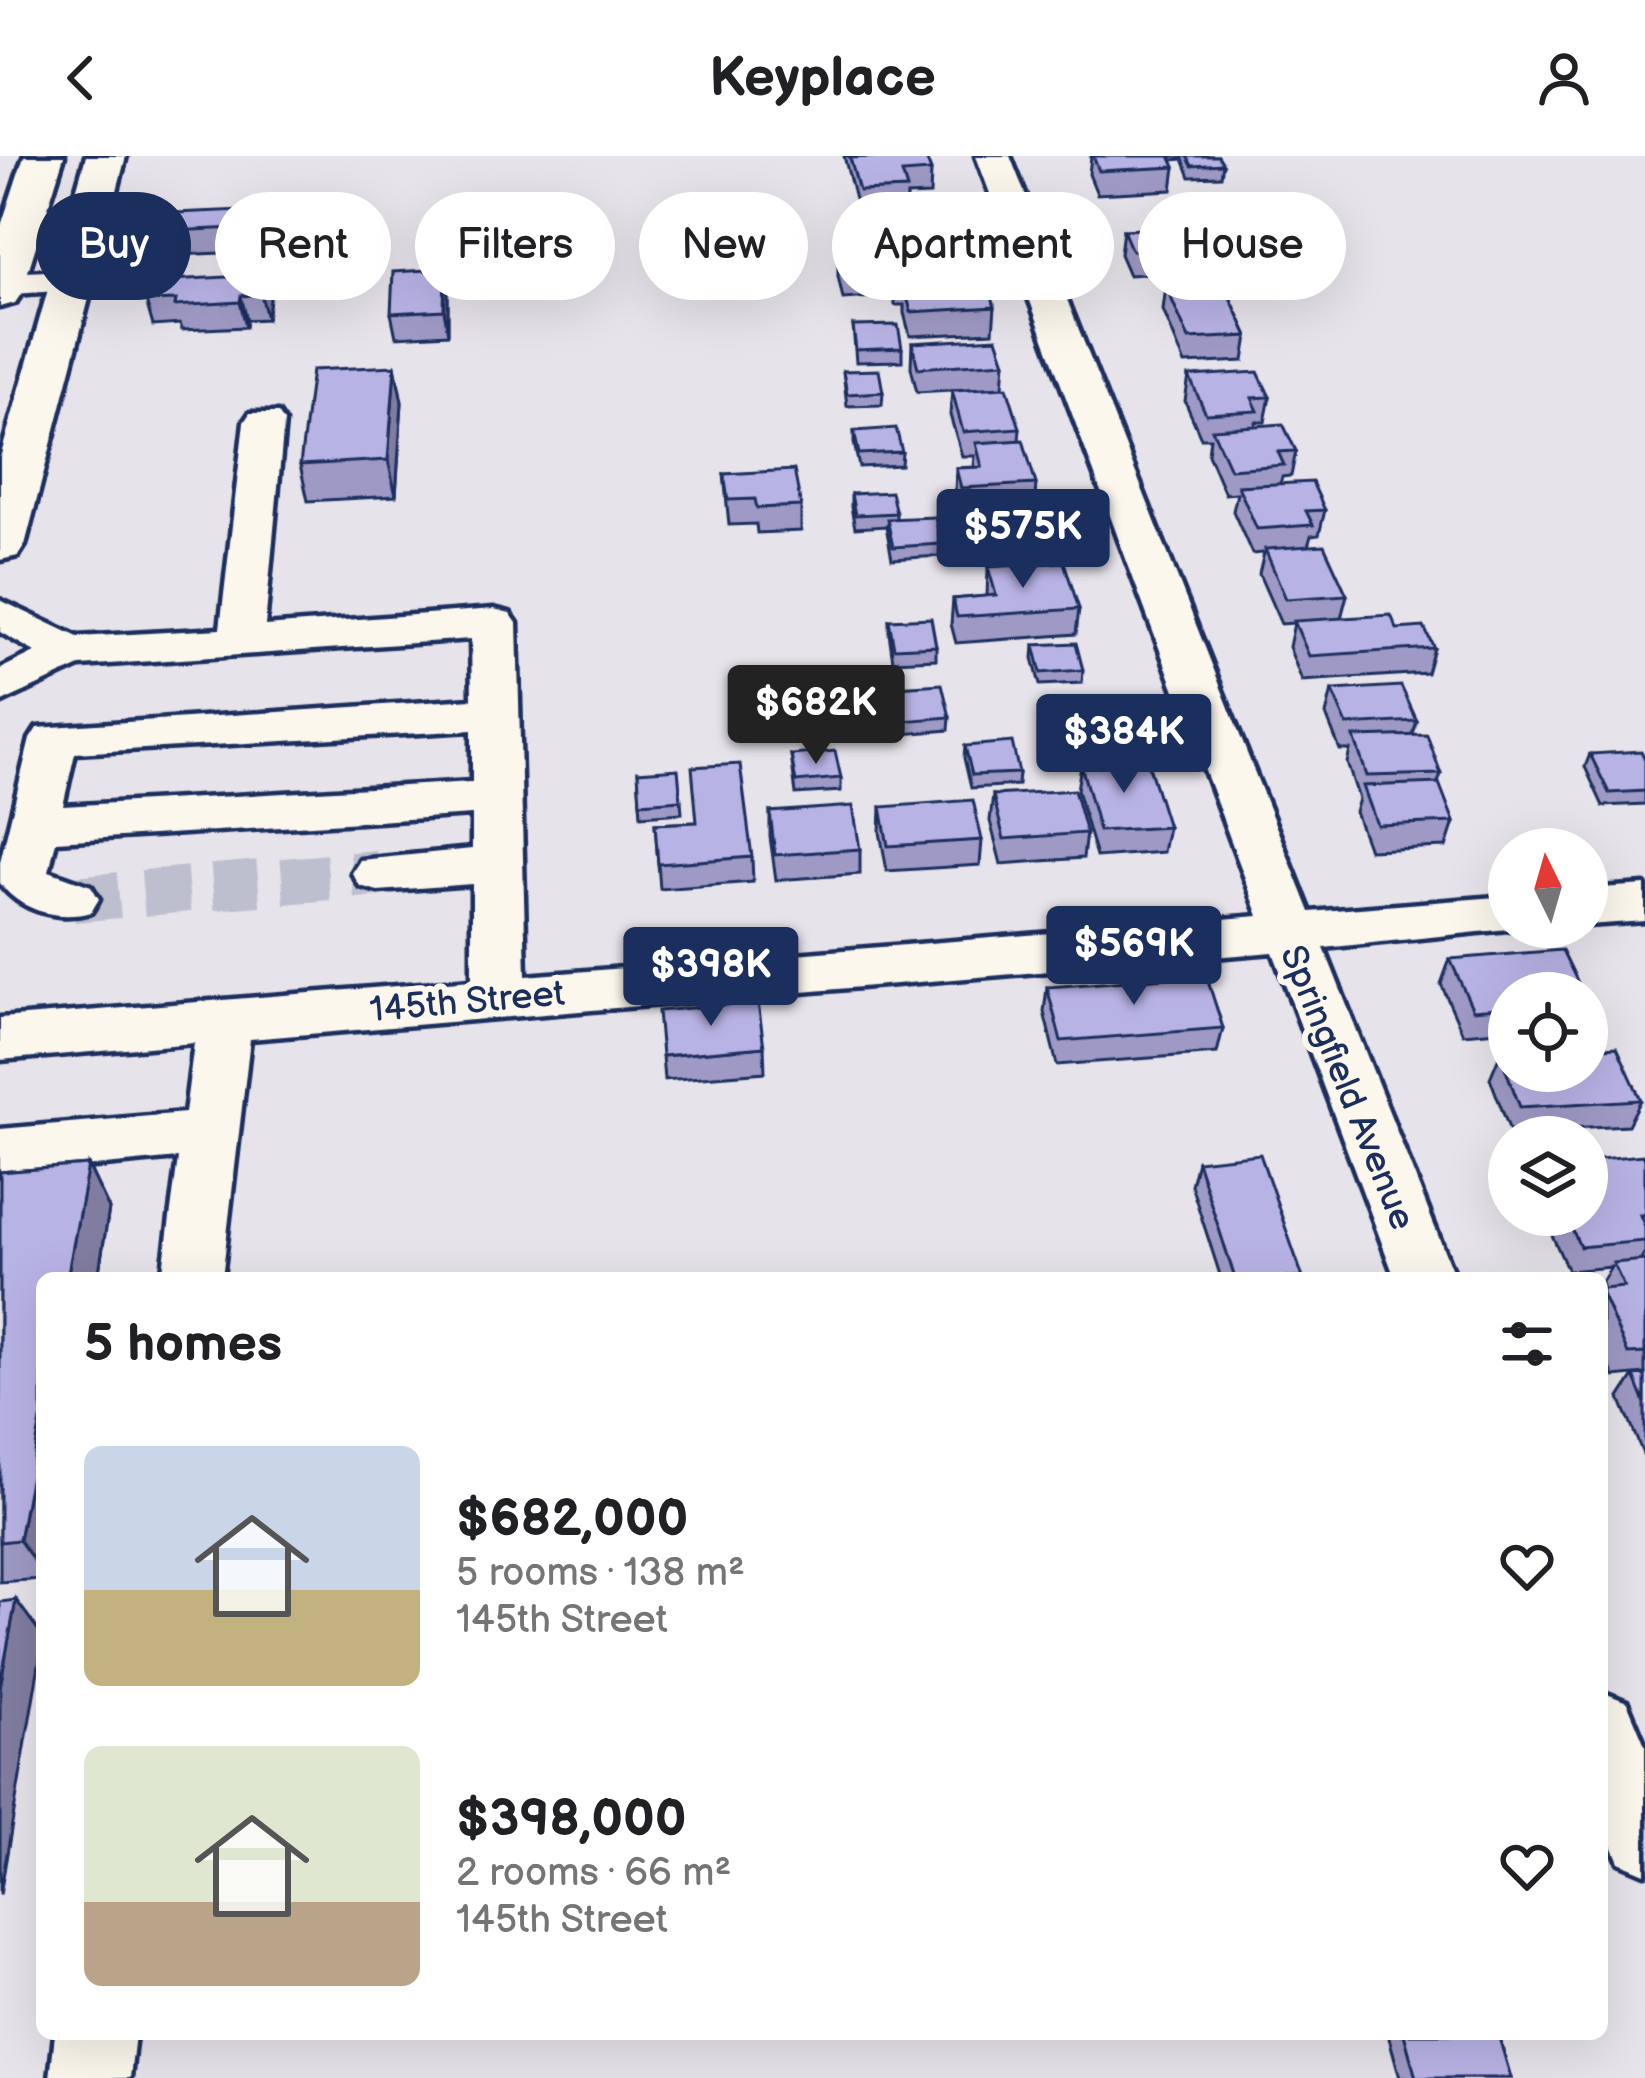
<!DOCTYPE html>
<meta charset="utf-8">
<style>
:root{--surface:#fff;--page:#f6f6f6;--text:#202124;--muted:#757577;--accent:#1b2f5e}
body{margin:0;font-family:"Balsamiq Sans",sans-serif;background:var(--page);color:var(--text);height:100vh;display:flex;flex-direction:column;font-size:45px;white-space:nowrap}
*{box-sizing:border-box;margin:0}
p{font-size:39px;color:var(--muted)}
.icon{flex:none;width:66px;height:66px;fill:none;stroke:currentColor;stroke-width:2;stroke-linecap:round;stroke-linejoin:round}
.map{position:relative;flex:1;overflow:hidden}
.side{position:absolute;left:36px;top:1116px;width:1572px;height:768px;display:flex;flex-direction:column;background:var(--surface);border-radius:18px;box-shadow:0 12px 48px #0002}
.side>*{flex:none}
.guide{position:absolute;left:36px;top:36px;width:1575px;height:108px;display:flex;gap:24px}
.needle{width:78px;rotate:355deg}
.fabs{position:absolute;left:1488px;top:672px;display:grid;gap:24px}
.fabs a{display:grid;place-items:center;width:120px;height:120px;border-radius:50%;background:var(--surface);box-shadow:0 12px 48px #0002;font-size:60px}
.price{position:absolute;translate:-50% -102px;padding:0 27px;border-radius:12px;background:var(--accent);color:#fff;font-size:39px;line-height:78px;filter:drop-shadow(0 3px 6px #0008)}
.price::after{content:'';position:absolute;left:50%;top:72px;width:36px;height:27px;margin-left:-18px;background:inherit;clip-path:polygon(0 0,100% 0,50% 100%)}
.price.selected{background:#222;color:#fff}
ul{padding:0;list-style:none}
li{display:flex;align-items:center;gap:36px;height:300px;padding:0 48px}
li span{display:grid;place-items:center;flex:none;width:336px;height:240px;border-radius:18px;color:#555}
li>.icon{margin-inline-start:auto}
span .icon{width:144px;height:144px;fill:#fffc;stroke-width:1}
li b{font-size:51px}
h2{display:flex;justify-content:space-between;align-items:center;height:144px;padding:0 48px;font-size:51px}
.pill{padding:0 42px;border-radius:54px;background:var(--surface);box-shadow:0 12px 48px #0002;font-size:42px;line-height:108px}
.pill.selected{background:var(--accent);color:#fff}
header{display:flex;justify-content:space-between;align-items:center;height:156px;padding:0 48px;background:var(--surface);font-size:54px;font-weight:700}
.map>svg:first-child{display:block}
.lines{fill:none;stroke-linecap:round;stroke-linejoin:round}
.minor-tunnel{stroke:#bebfce;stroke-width:46;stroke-dasharray:46 24;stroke-linecap:butt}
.minor-casing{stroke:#1b2f5e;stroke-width:9}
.major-casing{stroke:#1b2f5e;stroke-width:9}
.minor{fill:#fbf7ec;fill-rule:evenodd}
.major{fill:#fbf7ec;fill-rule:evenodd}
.wall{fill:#9e9ac5;stroke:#1b2f5e;stroke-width:3}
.shaded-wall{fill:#817da0;stroke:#1b2f5e;stroke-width:3}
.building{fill:#b8b3e5;stroke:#1b2f5e;stroke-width:3}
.labels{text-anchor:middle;stroke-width:12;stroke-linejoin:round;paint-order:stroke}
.street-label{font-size:36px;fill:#1b2f5e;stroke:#fbf7ec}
</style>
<header><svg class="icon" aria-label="back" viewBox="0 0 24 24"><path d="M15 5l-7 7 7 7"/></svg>Keyplace<svg class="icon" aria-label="person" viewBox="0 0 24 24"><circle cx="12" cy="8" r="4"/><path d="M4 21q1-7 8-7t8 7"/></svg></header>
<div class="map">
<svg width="1645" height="1922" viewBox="0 0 1645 1922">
<rect width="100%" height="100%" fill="#e7e3ea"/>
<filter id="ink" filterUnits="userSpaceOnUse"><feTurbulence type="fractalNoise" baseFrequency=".00833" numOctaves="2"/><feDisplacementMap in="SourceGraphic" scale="24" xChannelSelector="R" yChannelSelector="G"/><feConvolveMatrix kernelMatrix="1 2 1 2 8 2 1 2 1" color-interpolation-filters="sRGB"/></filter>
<g filter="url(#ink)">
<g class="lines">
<!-- minor-tunnel -->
<path class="minor-tunnel" d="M73,743L378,717"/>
<defs>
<path id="minor" d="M976,0H1010L1310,756L1509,740V771H1527L1324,792L1455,1122H1395L1273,796L250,883L222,1122H162L178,1002L0,1019V973L185,957L194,887L0,904V862L472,824V728L378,735L360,730L352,717L360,704L472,693V659L56,685L49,715L91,730L99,743L91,756C59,765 20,755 0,727V706L30,583L37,572L472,543L471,483L80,510L0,547V513L35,496L0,476V444L78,481L220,473L244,266L250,257H278L284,266L265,470L494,453L510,457L517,467L526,820L1259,760ZM472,574V626L63,650L75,597Z
M72,114L85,117L90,125L85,133L0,139V117Z
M1645,729V765L1587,769V733Z
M1602,1536L1627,1546L1645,1589V1717L1619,1706L1602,1665Z
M55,1878H135L130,1922H50Z"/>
<path id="major" d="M24,0H64L21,138L15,147L0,151V73Z
M86,0H126L25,389L18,400L0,404V302Z"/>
</defs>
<!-- minor casing -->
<use href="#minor" class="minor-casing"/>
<!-- major casing -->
<use href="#major" class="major-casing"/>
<!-- minor -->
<use href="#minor" class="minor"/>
<!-- major -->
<use href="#major" class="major"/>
</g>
<!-- wall -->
<path class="wall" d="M844,0H925L931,15L930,39L907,40L906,56L859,59Z
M1091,0H1218L1223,8L1221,20L1190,21L1183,3L1172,4L1175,11L1172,34L1097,38L1089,18Z
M242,54L247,78L244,96L177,99L170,75Z
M1123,74L1216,91L1241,107L1237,131H1225L1248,180L1244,205L1185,208L1163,154L1166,130L1168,129L1162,117L1129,119L1120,98Z
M838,96L876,102L968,122V129L995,151L993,176L910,180L904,157V149H895L893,140L843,143L838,120Z
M445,113L448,137V178L396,181L391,157Z
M264,119L270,143L267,163L247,164L246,171L182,174L180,168L153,170L146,145Z
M853,170L902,192V205L856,206Z
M912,187L1005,206L1003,231L917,236L911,211Z
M395,210L402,246L396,340L308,345L300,309Z
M843,215L883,236L882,249L847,250Z
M1189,220L1270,241L1265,266H1256L1255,270L1296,295L1291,320L1282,321L1280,328L1325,354L1319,379L1311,380L1308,390L1347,439L1341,462L1397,473L1434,492L1427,517L1302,525L1289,491L1294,467L1281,468L1259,418L1264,397L1252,398L1233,355L1237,337L1225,338L1208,298L1210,282H1201L1185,245Z
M952,234L1020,272L1019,285L1036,328L1034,353L960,357L955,337L956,312L974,311L975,300H962L950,259Z
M854,275L902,296L901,309L859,311L854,287Z
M724,318L801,350V375L757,377L756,368L729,369Z
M851,338L896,357V363L941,388L940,400L892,403L886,370L855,372L851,351Z
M988,411L1079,453L1076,478L956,487L951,468L953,443L987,440Z
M889,464L936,490V503L893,505L889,477Z
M1034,489L1083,514L1082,527L1040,529L1033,502Z
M896,531L950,561L949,574L903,578L895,544Z
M1332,534L1417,565L1413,579L1441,618L1438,627L1454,666L1446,691L1369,694L1355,656L1359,643L1347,607L1350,594H1340L1326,559Z
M965,590L1019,617L1018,629L971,632L964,602Z
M1590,598L1645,603V648L1603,650L1585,611Z
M791,599L841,622V635L796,638Z
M1081,609L1168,671L1163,696L1096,701L1077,634Z
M638,616L681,644L682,657L641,660Z
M993,639L1086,677L1083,702L1001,708L990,665Z
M881,651L982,684L980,709L887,715L880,676Z
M770,656L860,693V718L776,724L770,681Z
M697,666L752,701L753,726L660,733L655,668Z
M1450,803L1509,837V874L1463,878L1441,828Z
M1047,831L1223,872L1217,897L1057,909L1044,856Z
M764,891L765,916L664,924L662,900Z
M1500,898L1641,944L1628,969L1510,975L1490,922Z
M1645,1003V1096L1640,1105L1645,1104V1218L1614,1221L1602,1192V1126L1611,1111L1568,1115L1543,1059H1587Z
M1197,1005L1303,1122H1221L1191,1029Z
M88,1009L109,1053L98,1122H42V1423L0,1426V1016Z
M1645,1219V1303L1620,1242L1634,1220Z
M1388,1878H1498L1511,1922H1400Z"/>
<!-- shaded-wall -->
<path class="shaded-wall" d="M242,54L247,78L244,96L238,72Z
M445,113L448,137V178L444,154Z
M264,119L270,143L267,163L261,138Z
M241,140L247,164L246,171L240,146Z
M395,210L402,246L396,340L388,304Z
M88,1009L109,1053L98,1122H67Z
M42,1259V1416L19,1384Z
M16,1444L42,1479V1491L0,1739V1531Z"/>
<!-- building -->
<path class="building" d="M891,0H925L931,15L902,17L907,33L859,35L850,2Z
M1093,0H1170L1175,11L1099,15Z
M1187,0H1218L1223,8L1192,10Z
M242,54L238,72L170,75L175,57Z
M1206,70L1216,91L1233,90L1241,107L1174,111L1165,93L1132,95L1123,74Z
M874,94L876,102L961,97L968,122L896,125L893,116L843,119L838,96Z
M445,113L444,154L391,157L393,116Z
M264,119L261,138L241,140L240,146L175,150L176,144L146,145L151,125Z
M1223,126L1248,180L1189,183L1166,130Z
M988,128L995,151L911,156L905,133Z
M898,169L902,192L856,194L853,170Z
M997,182L1005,206L918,212L912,187Z
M395,210L388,304L300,309L312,214Z
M879,214L883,236L847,238L843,215Z
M1258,216L1270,241L1252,242L1258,255L1206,258L1189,220Z
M1007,231L1020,272L963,276L952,234Z
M1283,268L1296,295L1278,296L1284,309L1230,313L1212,273Z
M896,272L902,296L859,298L854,275Z
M1023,284L1036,328L961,332L956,312L982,311L976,287Z
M794,314L801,350L757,352L755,343L728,344L724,318Z
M1312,326L1325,354L1306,355L1313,369L1257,373L1238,330Z
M891,336L896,357L855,359L851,338Z
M935,361L941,388L893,391L887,363Z
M1324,389L1347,439L1286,443L1265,393Z
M1064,406L1079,453L957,461L953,443L996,439L988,411Z
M1391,459L1397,473L1424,471L1434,492L1309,500L1294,465Z
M931,462L936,490L894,492L889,464Z
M1076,487L1083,514L1041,517L1034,489Z
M942,528L950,561L903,565L896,531Z
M1401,530L1417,565L1347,569L1332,534Z
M1427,579L1441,618L1367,620L1354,581Z
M1012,586L1019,617L972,619L965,590Z
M835,595L841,622L796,626L791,599Z
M1641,595L1645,603V635L1609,637L1590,598Z
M1147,604L1168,671L1099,675L1081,609Z
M740,608L752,701L658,708L655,668L697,666L692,611Z
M678,613L681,644L640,647L638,616Z
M1439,627L1454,666L1377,669L1363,630Z
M1074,634L1086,677L1004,683L993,639Z
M973,644L982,684L888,690L881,651Z
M853,650L860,693L775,699L770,656Z
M1562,794L1583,837H1509V851L1473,854L1450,803Z
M1206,819L1223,872L1061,885L1047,831Z
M758,846L764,891L662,900L658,855Z
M1617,891L1641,944L1520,951L1500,898L1509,897V915H1587V893Z
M1260,998L1303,1122H1235L1197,1005Z
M1643,999L1645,1003V1059H1640L1645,1071V1085L1580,1091L1566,1059H1587V1004Z
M88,1009L67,1122H42V1259L19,1384L0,1386V1016Z
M1645,1104V1197L1628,1198L1602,1138V1133L1624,1131L1613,1107Z
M1645,1219V1247L1634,1220Z
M16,1444L0,1531V1446Z
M1404,1878H1498L1511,1922H1416Z"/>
</g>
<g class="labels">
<!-- street labels -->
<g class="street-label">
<text transform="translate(467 844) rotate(-5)" y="13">145th Street</text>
<text transform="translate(1349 931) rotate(68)" y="13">Springfield Avenue</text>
</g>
</g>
</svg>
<div class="fabs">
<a><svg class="needle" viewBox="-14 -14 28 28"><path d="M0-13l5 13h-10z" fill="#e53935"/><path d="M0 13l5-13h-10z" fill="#757577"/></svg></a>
<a><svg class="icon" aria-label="locate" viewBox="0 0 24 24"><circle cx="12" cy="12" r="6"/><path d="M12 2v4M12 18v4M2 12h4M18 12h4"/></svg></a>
<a><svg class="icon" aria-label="layers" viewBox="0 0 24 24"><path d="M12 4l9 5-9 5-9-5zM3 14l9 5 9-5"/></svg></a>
</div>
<b class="price" style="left:1023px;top:435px">$575K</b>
<b class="price selected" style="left:816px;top:611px">$682K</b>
<b class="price" style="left:1124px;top:640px">$384K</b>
<b class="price" style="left:1134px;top:852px">$569K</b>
<b class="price" style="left:711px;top:873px">$398K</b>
<div class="guide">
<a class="pill selected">Buy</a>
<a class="pill">Rent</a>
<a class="pill">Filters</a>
<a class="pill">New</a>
<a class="pill">Apartment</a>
<a class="pill">House</a>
</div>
<section class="side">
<h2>5 homes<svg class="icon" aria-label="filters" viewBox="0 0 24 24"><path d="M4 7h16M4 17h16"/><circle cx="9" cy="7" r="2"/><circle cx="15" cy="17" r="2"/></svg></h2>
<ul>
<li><span style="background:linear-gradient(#c9d6e8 60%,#c2b280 0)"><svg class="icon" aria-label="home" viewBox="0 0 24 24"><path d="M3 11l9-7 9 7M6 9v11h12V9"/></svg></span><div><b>$682,000</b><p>5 rooms · 138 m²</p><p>145th Street</p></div><svg class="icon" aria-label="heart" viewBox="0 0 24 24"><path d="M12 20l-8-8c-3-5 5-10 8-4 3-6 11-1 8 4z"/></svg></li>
<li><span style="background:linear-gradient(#dfe7d0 65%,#b9a48a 0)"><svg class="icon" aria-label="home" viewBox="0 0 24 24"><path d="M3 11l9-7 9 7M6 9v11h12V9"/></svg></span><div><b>$398,000</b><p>2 rooms · 66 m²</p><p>145th Street</p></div><svg class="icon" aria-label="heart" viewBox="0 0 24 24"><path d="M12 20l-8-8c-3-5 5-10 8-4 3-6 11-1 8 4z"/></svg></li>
</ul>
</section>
</div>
